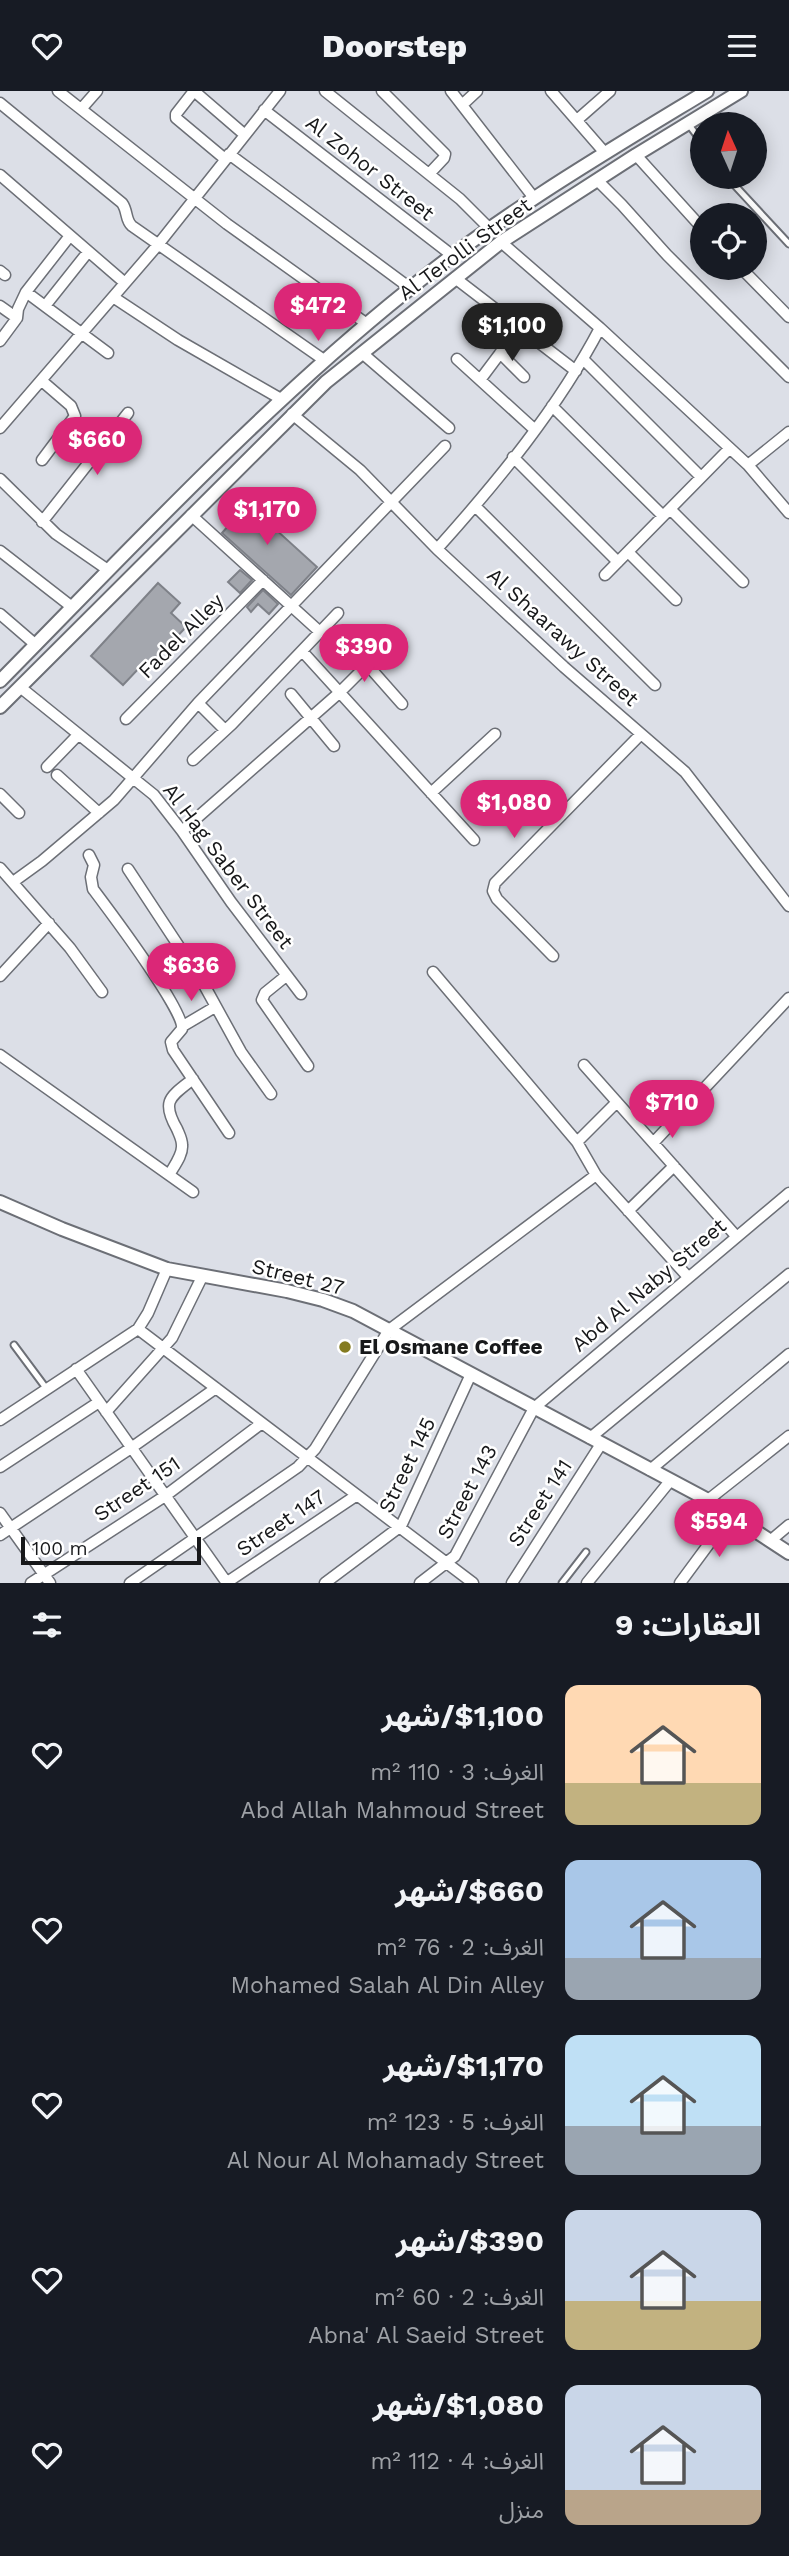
<!DOCTYPE html>
<html lang="ar">
<meta charset="utf-8">
<style>
:root{--surface:#171b24;--page:#242831;--text:#f1f3f6;--muted:#9ea1a6;--accent:#db2777}
body{margin:0;font-family:"Work Sans","Noto Sans Arabic",sans-serif;background:var(--page);color:var(--text);direction:rtl;height:100vh;display:flex;flex-direction:column;font-size:26px;white-space:nowrap}
*{box-sizing:border-box;margin:0}
p{font-size:23px;color:var(--muted)}
.icon{flex:none;width:38px;height:38px;fill:none;stroke:currentColor;stroke-width:2;stroke-linecap:round;stroke-linejoin:round}
.map{position:relative;height:1492px;overflow:hidden;direction:ltr}
.side{display:flex;flex-direction:column;background:var(--surface);flex:1}
.side>*{flex:none}
.needle{width:46px;rotate:357deg}
.fabs{position:absolute;left:690px;top:21px;display:grid;gap:14px}
.fabs a{display:grid;place-items:center;width:77px;height:77px;border-radius:50%;background:var(--surface);box-shadow:0 4px 18px #0003;font-size:35px}
.scale{position:absolute;left:21px;bottom:18px;width:180px;box-sizing:border-box;padding-left:7px;border:4px solid #17181a;border-top:0;font-size:19px;line-height:24px;white-space:nowrap;color:#17181a;-webkit-text-stroke:5px #fff;paint-order:stroke}
.price{position:absolute;translate:-50% -60px;padding:0 16px;border-radius:24px;background:var(--accent);color:#fff;font-size:23px;line-height:46px;filter:drop-shadow(0 2px 4px #0008)}
.price::after{content:'';position:absolute;left:50%;top:42px;width:21px;height:16px;margin-left:-10px;background:inherit;clip-path:polygon(0 0,100% 0,50% 100%)}
.price.on{background:#222;color:#fff}
ul{padding:0;list-style:none}
li{display:flex;align-items:center;gap:21px;height:175px;padding:0 28px}
li span{display:grid;place-items:center;flex:none;width:196px;height:140px;border-radius:14px;color:#555}
li>.icon{margin-inline-start:auto}
span .icon{width:84px;height:84px;fill:#fffc;stroke-width:1}
li b{font-size:30px}
h2{display:flex;justify-content:space-between;align-items:center;height:84px;padding:0 28px;font-size:30px}
header{display:flex;justify-content:space-between;align-items:center;height:91px;padding:0 28px;background:var(--surface);font-size:32px;font-weight:800}
.map>svg:first-child{display:block}
.building{fill:#a4a7ae;stroke:#7e8188;stroke-width:2}
.lines{fill:none;stroke-linecap:round;stroke-linejoin:round}
.service-casing{stroke:#6c6f76;stroke-width:9}
.minor-casing{stroke:#6c6f76;stroke-width:13}
.tertiary-casing{stroke:#6c6f76;stroke-width:16}
.service{stroke:#fff;stroke-width:5}
.minor{stroke:#fff;stroke-width:10}
.tertiary{stroke:#fff;stroke-width:12}
.poi-dot{fill:#847b21;stroke:#fff;stroke-width:2.5}
.labels{text-anchor:middle;stroke-width:5;stroke-linejoin:round;paint-order:stroke}
.street-label{font-size:21px;fill:#17181a;stroke:#fff}
.poi-label{font-size:21px;font-weight:bold;fill:#17181a;stroke:#fff;text-anchor:start}
</style>
<header><svg class="icon" aria-label="menu" viewBox="0 0 24 24"><path d="M4 6h16M4 12h16M4 18h16"/></svg>Doorstep<svg class="icon" aria-label="heart" viewBox="0 0 24 24"><path d="M12 20l-8-8c-3-5 5-10 8-4 3-6 11-1 8 4z"/></svg></header>
<div class="map">
<svg width="789" height="1492" viewBox="0 0 789 1492">
<rect width="100%" height="100%" fill="#dcdfe7"/>
<!-- building -->
<path class="building" d="M240,406L317,476L291,504L222,442L229,434L221,427Z
M240,479L252,489L240,502L228,491Z
M158,492L180,512L171,522L186,536L145,580L140,576L123,594L91,565Z
M263,499L278,513L269,523L258,513L251,521L247,516Z"/>
<g class="lines">
<defs>
<path id="service" d="M689,34L702,51
M727,86L789,153
M14,1254L46,1297
M562,1492L586,1461"/>
<path id="minor" d="M58,0L227,133L367,233
M194,0L176,23V27L225,68
M194,0L245,44
M325,0L460,108L490,138
M382,0L445,63L444,67L429,83
M451,0L534,107
M551,0L605,62
M0,12L122,112C128,120 125,129 132,135L324,269
M462,14L477,0
M82,17L97,0
M264,19L453,165
M577,29L610,0
M229,63L410,197
M636,64L702,137
M0,84L125,192
M597,89L622,114L667,164L789,286
M501,151L600,237L748,374L789,422
M741,177L789,226
M0,180L5,184
M455,187L576,280
M26,201L108,262
M113,206L178,249L281,308
M0,215L17,227
M45,215L88,161
M0,250L17,227L18,218L26,201L69,146
M362,262L449,337
M500,262L524,286
M457,268L534,338
M584,269L701,386
M480,289L519,237
M552,315L663,425
M292,323L360,379L437,458L564,576L685,681L789,815
M0,337L157,155L280,0
M513,366L618,471
M42,369L75,325L71,315L42,290
M748,374L789,341
M0,388L56,443L108,479
M475,415L655,594
M670,418L743,491
M191,424L320,541
M42,431L128,322
M437,458C498,390 558,317 600,237
M0,460L72,516
M628,461L676,509
M605,484L729,358
M0,523L36,554
M349,553L402,613
M302,560L474,749
M20,596L154,704L182,740L231,811L301,903
M291,603L334,655
M198,612L225,639
M126,628L263,489
M193,669L232,633L338,522
M47,676L77,645
M57,684L99,722
M431,702L495,643
M0,703L19,722
M182,740L339,602L394,547
M89,764L94,774L91,786L93,798C108,818 185,920 182,938L171,951L173,959L229,1042
M0,777L70,857L102,901
M128,778L203,892L241,961L271,1003
M13,791L42,770L114,709L198,612L445,355
M553,865L497,808L493,800L495,792L641,643
M433,881L577,1051L596,1084L688,1186
M0,885L49,832
M286,885L265,902L262,909L308,975
M183,935L215,916
M0,964L193,1101
M584,974L736,1145
M577,1051L617,1011
M654,1051L789,907
M169,1084C174,1075 183,1064 182,1054C182,1048 179,1043 177,1038C161,1010 170,1006 193,988
M628,1120L674,1075
M138,1238L473,1492
M76,1278L227,1492
M106,1321L172,1247L202,1186
M0,1329L138,1238L148,1222L167,1178
M590,1347L789,1183
M0,1376L99,1311
M650,1379L789,1263
M708,1409L789,1345
M0,1422L50,1492
M0,1444L131,1357L216,1297
M770,1450L789,1434
M31,1492L165,1405L262,1332
M130,1492L298,1376L315,1358L389,1239L596,1084
M226,1492L357,1404
M325,1492L401,1435L471,1283
M420,1492L455,1465L534,1317L789,1102
M512,1492L601,1353
M587,1492L670,1390
M680,1492L731,1423"/>
<path id="tertiary" d="M0,590C132,456 261,317 408,199C501,123 605,62 707,0
M0,616L326,291L501,151L636,64L741,0
M0,1111L62,1138L167,1178L287,1200L323,1209L353,1220L708,1409L789,1462"/>
</defs>
<!-- service casing -->
<use href="#service" class="service-casing"/>
<!-- minor casing -->
<use href="#minor" class="minor-casing"/>
<!-- tertiary casing -->
<use href="#tertiary" class="tertiary-casing"/>
<!-- service -->
<use href="#service" class="service"/>
<!-- minor -->
<use href="#minor" class="minor"/>
<!-- tertiary -->
<use href="#tertiary" class="tertiary"/>
</g>
<!-- markers -->
<circle class="poi-dot" cx="345" cy="1256" r="7"/>
<g class="labels">
<!-- street labels -->
<g class="street-label">
<text transform="translate(370 77) rotate(38)" y="7">Al Zohor Street</text>
<text transform="translate(465 158) rotate(-36)" y="7">Al Terolli Street</text>
<text transform="translate(181 545) rotate(-45)" y="7">Fadel Alley</text>
<text transform="translate(563 546) rotate(42)" y="7">Al Shaarawy Street</text>
<text transform="translate(228 775) rotate(53)" y="7">Al Hag Saber Street</text>
<text transform="translate(298 1186) rotate(14)" y="7">Street 27</text>
<text transform="translate(649 1194) rotate(-40)" y="7">Abd Al Naby Street</text>
<text transform="translate(407 1374) rotate(-64)" y="7">Street 145</text>
<text transform="translate(137 1398) rotate(-34)" y="7">Street 151</text>
<text transform="translate(467 1401) rotate(-62)" y="7">Street 143</text>
<text transform="translate(540 1412) rotate(-57)" y="7">Street 141</text>
<text transform="translate(281 1432) rotate(-34)" y="7">Street 147</text>
</g>
<!-- poi labels -->
<g class="poi-label">
<text x="359" y="1263">El Osmane Coffee</text>
</g>
</g>
</svg>
<div class="fabs">
<a><svg class="needle" viewBox="-14 -14 28 28"><path d="M0-13l5 13h-10z" fill="#e53935"/><path d="M0 13l5-13h-10z" fill="#9ea1a6"/></svg></a>
<a><svg class="icon" aria-label="locate" viewBox="0 0 24 24"><circle cx="12" cy="12" r="6"/><path d="M12 2v4M12 18v4M2 12h4M18 12h4"/></svg></a>
</div>
<div class="scale">100 m</div>
<b class="price" style="left:318px;top:252px">$472</b>
<b class="price on" style="left:512px;top:272px">$1,100</b>
<b class="price" style="left:97px;top:386px">$660</b>
<b class="price" style="left:267px;top:456px">$1,170</b>
<b class="price" style="left:364px;top:593px">$390</b>
<b class="price" style="left:514px;top:749px">$1,080</b>
<b class="price" style="left:191px;top:912px">$636</b>
<b class="price" style="left:672px;top:1049px">$710</b>
<b class="price" style="left:719px;top:1468px">$594</b>
</div>
<section class="side">
<h2>العقارات: 9<svg class="icon" aria-label="filters" viewBox="0 0 24 24"><path d="M4 7h16M4 17h16"/><circle cx="9" cy="7" r="2"/><circle cx="15" cy="17" r="2"/></svg></h2>
<ul>
<li><span style="background:linear-gradient(#ffd9b3 70%,#c2b280 0)"><svg class="icon" aria-label="home" viewBox="0 0 24 24"><path d="M3 11l9-7 9 7M6 9v11h12V9"/></svg></span><div><b>$1,100/شهر</b><p>الغرف: 3 · 110 m²</p><p>Abd Allah Mahmoud Street</p></div><svg class="icon" aria-label="heart" viewBox="0 0 24 24"><path d="M12 20l-8-8c-3-5 5-10 8-4 3-6 11-1 8 4z"/></svg></li>
<li><span style="background:linear-gradient(#a9c7e8 70%,#9aa5b1 0)"><svg class="icon" aria-label="home" viewBox="0 0 24 24"><path d="M3 11l9-7 9 7M6 9v11h12V9"/></svg></span><div><b>$660/شهر</b><p>الغرف: 2 · 76 m²</p><p>Mohamed Salah Al Din Alley</p></div><svg class="icon" aria-label="heart" viewBox="0 0 24 24"><path d="M12 20l-8-8c-3-5 5-10 8-4 3-6 11-1 8 4z"/></svg></li>
<li><span style="background:linear-gradient(#bfe0f5 65%,#9aa5b1 0)"><svg class="icon" aria-label="home" viewBox="0 0 24 24"><path d="M3 11l9-7 9 7M6 9v11h12V9"/></svg></span><div><b>$1,170/شهر</b><p>الغرف: 5 · 123 m²</p><p>Al Nour Al Mohamady Street</p></div><svg class="icon" aria-label="heart" viewBox="0 0 24 24"><path d="M12 20l-8-8c-3-5 5-10 8-4 3-6 11-1 8 4z"/></svg></li>
<li><span style="background:linear-gradient(#c9d6e8 65%,#c2b280 0)"><svg class="icon" aria-label="home" viewBox="0 0 24 24"><path d="M3 11l9-7 9 7M6 9v11h12V9"/></svg></span><div><b>$390/شهر</b><p>الغرف: 2 · 60 m²</p><p>Abna' Al Saeid Street</p></div><svg class="icon" aria-label="heart" viewBox="0 0 24 24"><path d="M12 20l-8-8c-3-5 5-10 8-4 3-6 11-1 8 4z"/></svg></li>
<li><span style="background:linear-gradient(#c9d6e8 75%,#b9a48a 0)"><svg class="icon" aria-label="home" viewBox="0 0 24 24"><path d="M3 11l9-7 9 7M6 9v11h12V9"/></svg></span><div><b>$1,080/شهر</b><p>الغرف: 4 · 112 m²</p><p>منزل</p></div><svg class="icon" aria-label="heart" viewBox="0 0 24 24"><path d="M12 20l-8-8c-3-5 5-10 8-4 3-6 11-1 8 4z"/></svg></li>
</ul>
</section>
